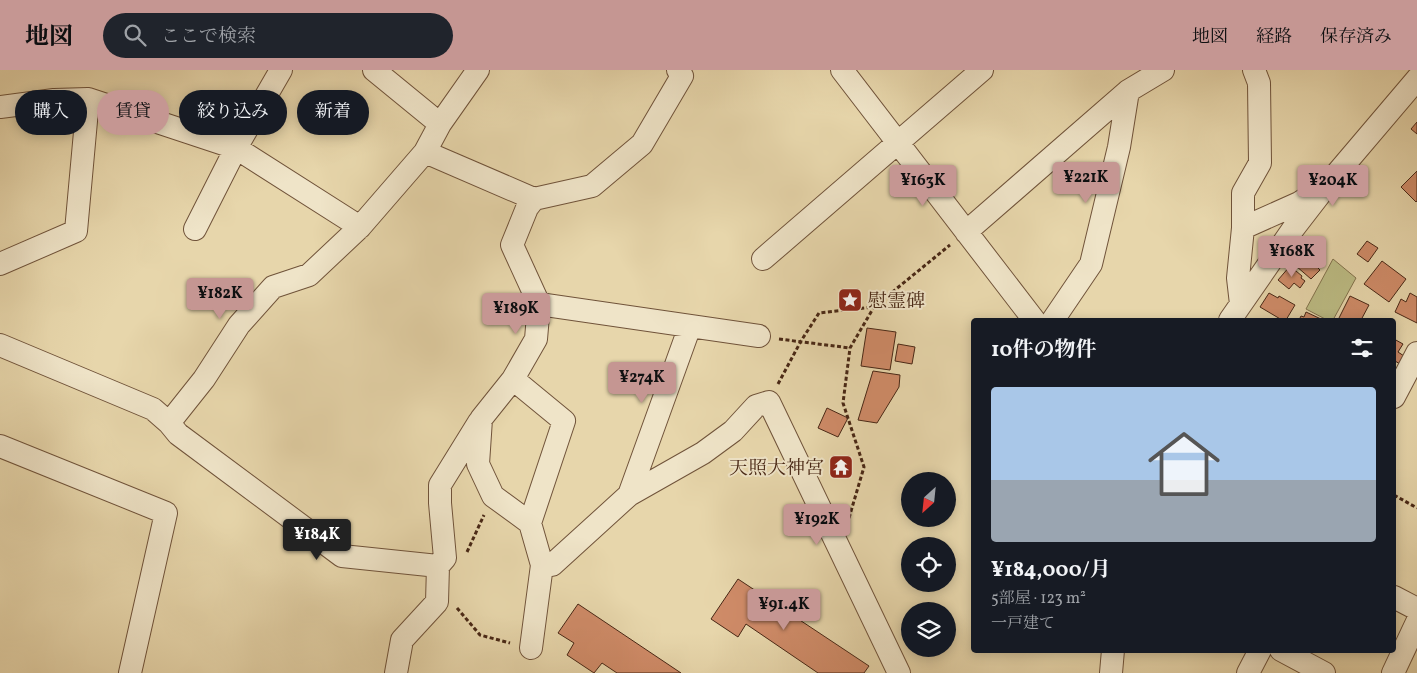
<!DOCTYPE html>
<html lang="ja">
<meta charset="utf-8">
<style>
:root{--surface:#171b24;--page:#20242c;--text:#f1f3f6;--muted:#9ea1a6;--line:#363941;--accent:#c59692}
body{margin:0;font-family:Vollkorn,"Noto Serif JP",serif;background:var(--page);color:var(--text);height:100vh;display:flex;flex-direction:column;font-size:19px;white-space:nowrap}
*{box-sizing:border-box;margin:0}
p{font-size:16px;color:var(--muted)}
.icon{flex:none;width:28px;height:28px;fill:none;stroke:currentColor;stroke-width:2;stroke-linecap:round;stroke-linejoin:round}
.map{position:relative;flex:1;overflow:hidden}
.side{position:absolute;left:971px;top:248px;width:425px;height:335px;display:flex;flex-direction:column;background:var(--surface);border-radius:5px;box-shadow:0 2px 12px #0003}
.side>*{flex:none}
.top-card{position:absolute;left:15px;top:20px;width:475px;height:45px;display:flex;gap:10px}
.needle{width:32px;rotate:207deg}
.controls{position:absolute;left:901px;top:402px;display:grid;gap:10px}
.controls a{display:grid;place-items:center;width:55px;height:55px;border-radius:50%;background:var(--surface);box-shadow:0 2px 12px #0003;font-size:25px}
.price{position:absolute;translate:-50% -42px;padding:0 11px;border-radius:5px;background:var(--accent);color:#111;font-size:16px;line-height:32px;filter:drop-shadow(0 1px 2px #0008)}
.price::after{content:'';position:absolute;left:50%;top:30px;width:15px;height:11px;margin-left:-8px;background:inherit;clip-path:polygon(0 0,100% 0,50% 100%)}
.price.selected{background:#222;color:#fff}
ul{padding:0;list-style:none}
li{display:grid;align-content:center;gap:10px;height:265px;padding:0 20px}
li+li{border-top:1px solid var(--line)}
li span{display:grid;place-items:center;height:155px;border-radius:5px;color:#555}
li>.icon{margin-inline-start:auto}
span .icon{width:90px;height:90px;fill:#fffc;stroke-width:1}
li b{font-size:21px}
h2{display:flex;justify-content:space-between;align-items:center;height:60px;padding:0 20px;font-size:21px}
.tag{padding:0 18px;border-radius:22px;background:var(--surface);box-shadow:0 2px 12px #0003;font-size:18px;line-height:45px}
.tag.selected{background:var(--accent);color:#111}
header{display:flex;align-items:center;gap:30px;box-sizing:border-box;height:70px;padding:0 25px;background:var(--accent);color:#111}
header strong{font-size:24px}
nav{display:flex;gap:28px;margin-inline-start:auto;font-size:18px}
.search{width:350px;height:45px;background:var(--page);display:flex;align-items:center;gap:12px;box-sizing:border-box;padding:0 18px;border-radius:28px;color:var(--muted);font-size:19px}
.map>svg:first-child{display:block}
.green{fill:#bcbc84;stroke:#82724c}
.building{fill:#cf8b68;stroke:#482715}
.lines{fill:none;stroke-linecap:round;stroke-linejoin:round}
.minor-casing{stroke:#70533a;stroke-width:24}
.path{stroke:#482715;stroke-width:3;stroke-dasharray:4 2.5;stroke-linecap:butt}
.minor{stroke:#efe4c8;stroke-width:22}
.labels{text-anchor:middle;stroke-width:4;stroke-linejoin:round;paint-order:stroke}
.poi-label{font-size:19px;fill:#482715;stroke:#efe4c8;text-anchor:start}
</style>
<header>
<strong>地図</strong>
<div class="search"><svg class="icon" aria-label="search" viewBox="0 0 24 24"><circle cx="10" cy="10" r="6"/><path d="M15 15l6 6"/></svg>ここで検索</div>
<nav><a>地図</a><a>経路</a><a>保存済み</a></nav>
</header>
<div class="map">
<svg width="1417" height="603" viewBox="0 0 1417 603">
<rect width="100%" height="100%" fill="#e7d6ab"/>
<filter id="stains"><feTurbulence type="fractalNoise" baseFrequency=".004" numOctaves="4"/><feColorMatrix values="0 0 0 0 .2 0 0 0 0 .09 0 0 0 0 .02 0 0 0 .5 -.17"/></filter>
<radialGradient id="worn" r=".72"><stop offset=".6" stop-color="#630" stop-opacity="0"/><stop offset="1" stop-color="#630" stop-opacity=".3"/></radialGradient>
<!-- green -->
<path class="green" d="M1333,189L1356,208L1333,250H1327L1306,239Z"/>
<!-- building -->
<path class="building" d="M1417,52V64L1411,59Z
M1417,101V131L1416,132L1401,117Z
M1367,171L1378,178L1368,192L1357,184Z
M1312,178L1325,189L1318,198L1320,200L1311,209L1296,196Z
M1382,191L1406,209L1389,232L1364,214Z
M1290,196L1302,206L1301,208L1305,211L1300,218L1294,213L1289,219L1278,210Z
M1269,223L1278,228L1279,226L1295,235L1286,250H1282L1260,237Z
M1410,223L1417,227V253L1395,242L1401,229L1406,232Z
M1350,226L1369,235L1361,250H1338Z
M1306,242L1321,249V250H1299L1301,246L1304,247Z
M867,258L896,262L890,300L861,296Z
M1394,269L1403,274L1398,282L1404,286L1400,294L1395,291L1394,293Z
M898,274L915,277L912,294L895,291Z
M873,301L900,305L899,317L877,353L858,350Z
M827,338L848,348L838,367L818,358Z
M738,509L869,596L864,603H818L746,554L738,567L711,549Z
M578,534L681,603H617L602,593L594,603L567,585L574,573L558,563Z"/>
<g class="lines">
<defs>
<path id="minor" d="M374,0L440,54L425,82L534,129
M842,0L1034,250
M1254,0L1259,13L1260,93L1243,123V158L1299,133L1316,122
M0,37L54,30L88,29L236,78L360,157
M440,54L478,0
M195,159L236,78L281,0
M966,162L1128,21L1163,0
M763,189L982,0
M0,194L76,161L88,29
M539,234L759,266
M1241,234L1238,208L1243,158
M1053,250L1091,194L1119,77L1128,21
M1230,250L1293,159L1327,115L1417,9
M0,275L153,339L169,353L204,309L239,255L273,217L309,205L360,157L425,82
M513,309L564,351L530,453
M1394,327L1417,283
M169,353L178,364L342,486L438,496L437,532L402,570L396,603
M0,376L166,443L130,603
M629,425L690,256
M542,495H552L629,425L703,383L733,361L756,336L769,332L899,603
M438,496L445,488L440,433V415L479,352
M1394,527L1417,539
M531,578L542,495L530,453L493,426L478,394L481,349L513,309L536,269L539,234L512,175L527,138L534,129L592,116L642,74L682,6L678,0
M1281,580L1324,603
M1111,603L1113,580
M1248,603L1260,580
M1393,603L1417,552"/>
</defs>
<!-- minor casing -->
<use href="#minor" class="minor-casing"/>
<!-- path -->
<path class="path" d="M779,269L850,278
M778,314L801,271L819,243L873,237
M1394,425L1417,438
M849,448L864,397L843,333L850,278L874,237L950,175
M467,482L484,445
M457,538L480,565L510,573"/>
<!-- minor -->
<use href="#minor" class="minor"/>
</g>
<!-- icons -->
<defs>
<symbol id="sight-square" viewBox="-11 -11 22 22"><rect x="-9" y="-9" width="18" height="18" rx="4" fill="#8f2418" stroke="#efe4c8"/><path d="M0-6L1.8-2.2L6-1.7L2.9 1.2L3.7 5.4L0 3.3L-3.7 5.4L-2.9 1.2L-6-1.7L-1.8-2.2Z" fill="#fff"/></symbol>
<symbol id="temple-square" viewBox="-11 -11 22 22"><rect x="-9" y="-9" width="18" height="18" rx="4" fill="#8f2418" stroke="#efe4c8"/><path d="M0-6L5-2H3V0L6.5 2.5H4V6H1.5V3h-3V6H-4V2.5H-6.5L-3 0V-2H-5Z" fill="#fff"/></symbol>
</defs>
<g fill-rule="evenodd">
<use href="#sight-square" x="836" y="216" width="28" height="28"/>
<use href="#temple-square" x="827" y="383" width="28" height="28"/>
</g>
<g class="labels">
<!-- poi labels -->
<g class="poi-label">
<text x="868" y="237">慰霊碑</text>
<text x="824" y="404" text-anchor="end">天照大神宮</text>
</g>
</g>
<rect width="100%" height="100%" filter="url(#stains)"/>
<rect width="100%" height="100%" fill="url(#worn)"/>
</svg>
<div class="controls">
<a><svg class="needle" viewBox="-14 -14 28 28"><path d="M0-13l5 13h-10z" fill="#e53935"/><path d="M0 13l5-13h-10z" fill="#9ea1a6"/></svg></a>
<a><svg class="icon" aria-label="locate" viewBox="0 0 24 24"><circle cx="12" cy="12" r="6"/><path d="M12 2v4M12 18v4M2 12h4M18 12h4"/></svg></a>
<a><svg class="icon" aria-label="layers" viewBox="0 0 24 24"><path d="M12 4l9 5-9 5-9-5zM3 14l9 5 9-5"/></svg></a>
</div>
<b class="price" style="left:1086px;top:134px">¥221K</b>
<b class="price" style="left:923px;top:137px">¥163K</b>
<b class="price" style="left:1333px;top:137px">¥204K</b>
<b class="price" style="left:1292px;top:208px">¥168K</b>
<b class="price" style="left:220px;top:250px">¥182K</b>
<b class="price" style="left:516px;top:265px">¥189K</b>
<b class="price" style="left:642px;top:334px">¥274K</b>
<b class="price" style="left:817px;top:476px">¥192K</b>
<b class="price selected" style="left:317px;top:491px">¥184K</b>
<b class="price" style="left:784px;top:561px">¥91.4K</b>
<div class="top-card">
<a class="tag">購入</a>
<a class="tag selected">賃貸</a>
<a class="tag">絞り込み</a>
<a class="tag">新着</a>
</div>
<section class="side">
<h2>10件の物件<svg class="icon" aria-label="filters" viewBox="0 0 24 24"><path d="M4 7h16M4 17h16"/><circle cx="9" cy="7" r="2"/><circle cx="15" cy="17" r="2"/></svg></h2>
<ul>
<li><span style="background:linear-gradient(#a9c7e8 60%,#9aa5b1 0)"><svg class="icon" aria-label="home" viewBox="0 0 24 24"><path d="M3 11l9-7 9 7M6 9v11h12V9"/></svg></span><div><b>¥184,000/月</b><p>5部屋 · 123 m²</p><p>一戸建て</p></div></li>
</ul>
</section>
</div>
